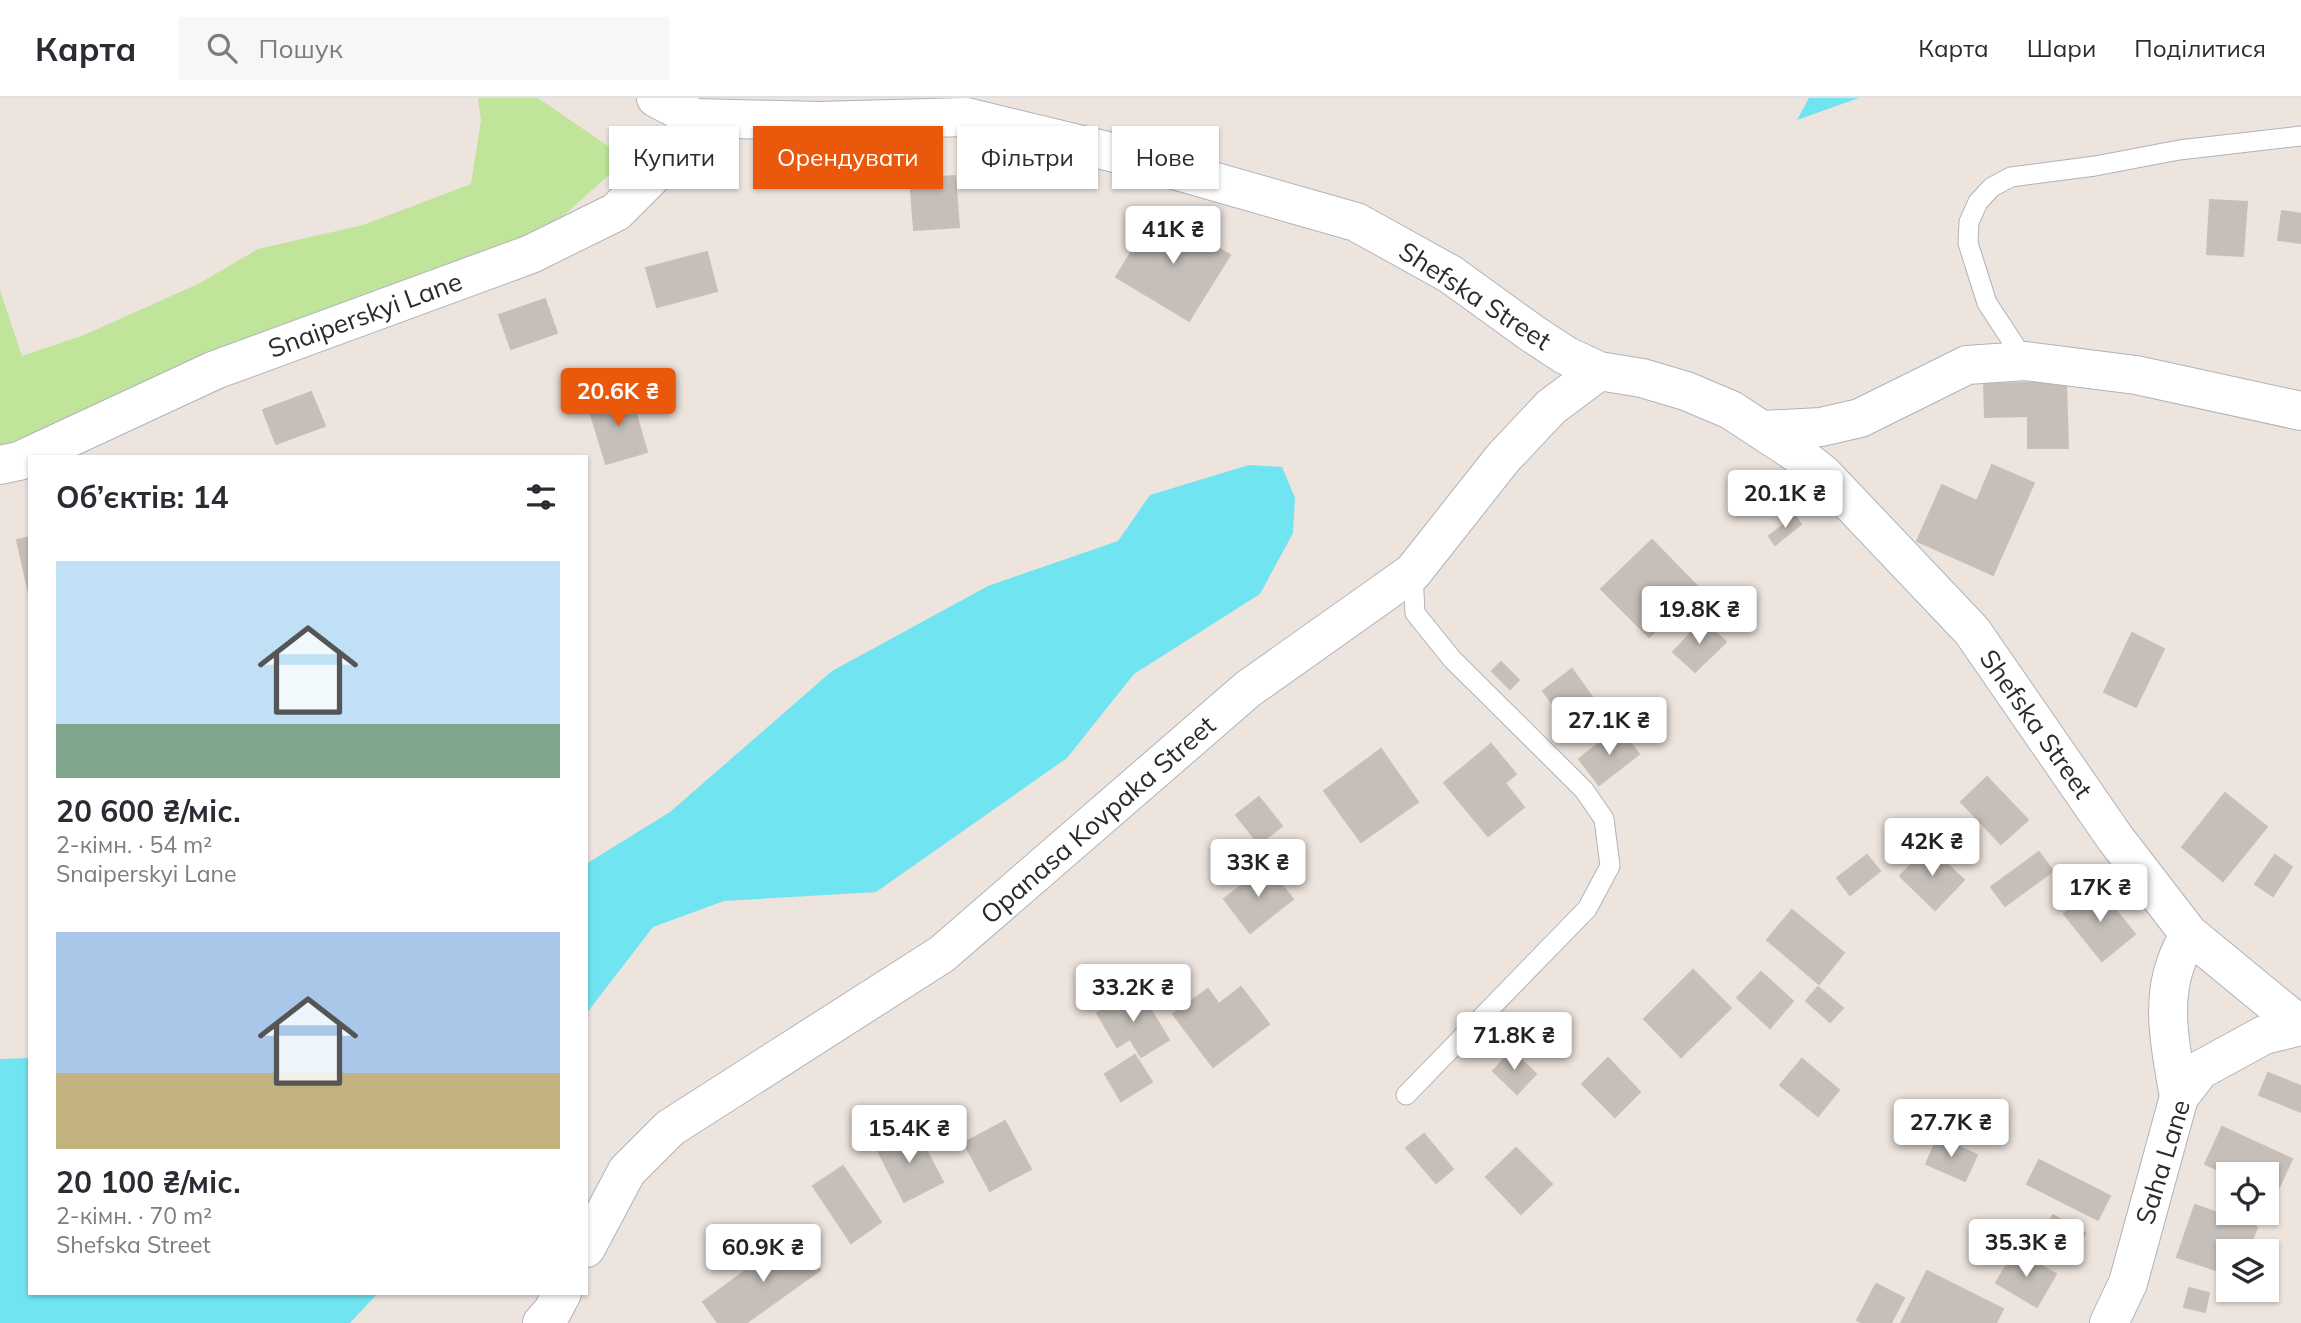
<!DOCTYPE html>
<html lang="uk">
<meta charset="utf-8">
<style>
:root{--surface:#fff;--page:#f7f7f7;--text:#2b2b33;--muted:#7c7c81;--line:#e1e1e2;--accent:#ea580c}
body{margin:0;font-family:Mulish,sans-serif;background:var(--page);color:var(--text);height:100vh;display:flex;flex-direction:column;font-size:26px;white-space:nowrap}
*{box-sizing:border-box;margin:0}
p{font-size:23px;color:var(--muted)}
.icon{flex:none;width:38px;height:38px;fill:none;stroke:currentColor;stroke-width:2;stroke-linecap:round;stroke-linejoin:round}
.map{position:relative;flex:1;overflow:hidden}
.sheet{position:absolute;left:28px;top:357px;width:560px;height:840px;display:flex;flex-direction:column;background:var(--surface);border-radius:0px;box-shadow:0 2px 5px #0004}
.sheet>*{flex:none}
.guide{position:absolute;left:609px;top:28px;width:665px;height:63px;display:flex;gap:14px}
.tools{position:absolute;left:2216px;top:1064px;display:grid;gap:14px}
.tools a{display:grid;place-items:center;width:63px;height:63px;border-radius:0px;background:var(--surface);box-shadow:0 2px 5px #0004;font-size:35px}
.price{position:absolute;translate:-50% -60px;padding:0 16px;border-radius:7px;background:#fff;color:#222;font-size:23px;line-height:46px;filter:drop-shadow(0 2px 4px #0008)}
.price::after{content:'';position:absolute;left:50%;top:42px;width:21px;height:16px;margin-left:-10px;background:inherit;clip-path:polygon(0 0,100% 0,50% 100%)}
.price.active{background:var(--accent);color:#fff}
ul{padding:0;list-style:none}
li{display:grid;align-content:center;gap:14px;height:371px;padding:0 28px}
li span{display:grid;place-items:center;height:217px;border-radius:0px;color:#555}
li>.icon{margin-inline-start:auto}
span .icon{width:126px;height:126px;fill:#fffc;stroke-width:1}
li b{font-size:30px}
h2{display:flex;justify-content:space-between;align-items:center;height:84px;padding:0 28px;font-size:30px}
.tag{padding:0 24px;border-radius:0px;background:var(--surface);box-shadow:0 2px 5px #0004;font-size:24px;line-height:63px}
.tag.active{background:var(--accent);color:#fff}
header{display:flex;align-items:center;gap:42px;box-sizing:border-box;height:98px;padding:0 35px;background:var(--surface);border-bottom:2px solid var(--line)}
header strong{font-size:33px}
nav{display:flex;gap:38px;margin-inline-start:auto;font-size:24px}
.search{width:490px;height:63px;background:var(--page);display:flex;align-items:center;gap:18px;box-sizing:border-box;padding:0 24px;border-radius:0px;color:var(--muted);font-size:26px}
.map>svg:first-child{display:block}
.green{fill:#c0e49a}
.water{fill:#70e4f0}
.building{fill:#c6bfb9;stroke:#c9bfb7;stroke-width:2}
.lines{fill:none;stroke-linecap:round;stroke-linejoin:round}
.service-casing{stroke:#aeb3bb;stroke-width:21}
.minor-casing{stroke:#aeb3bb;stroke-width:40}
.service{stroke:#fff;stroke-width:19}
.minor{stroke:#fff;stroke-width:38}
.labels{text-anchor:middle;stroke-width:5;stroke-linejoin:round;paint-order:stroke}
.street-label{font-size:26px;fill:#2b2b2b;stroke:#fff}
</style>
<header>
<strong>Карта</strong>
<div class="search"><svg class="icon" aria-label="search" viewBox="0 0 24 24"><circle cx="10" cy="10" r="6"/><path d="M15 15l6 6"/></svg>Пошук</div>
<nav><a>Карта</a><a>Шари</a><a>Поділитися</a></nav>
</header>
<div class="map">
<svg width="2301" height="1225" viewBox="0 0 2301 1225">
<rect width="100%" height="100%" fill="#ede4de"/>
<!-- green -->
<path class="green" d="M478,0H538L627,61L554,126L58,327L0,348V192L22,258L84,237L198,186L258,151L363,127L471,86L481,23Z"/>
<!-- water -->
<path class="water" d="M1809,0H1859L1797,22Z
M1249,367L1282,369L1295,400L1293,435L1260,496L1134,576L1067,660L876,794L724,803L653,829L586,916V766L670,714L832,573L988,488L1118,443L1150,397Z
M30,960V1195H378L350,1225H0V961Z"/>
<!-- building -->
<path class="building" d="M836,51H878V88H836Z
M955,78L959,129L914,132L910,81Z
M2210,102L2247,104L2243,158L2207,156Z
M1157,112L1230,157L1189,223L1116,179Z
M2282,113L2301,116V145L2278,142Z
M707,154L717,193L657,209L646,170Z
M545,201L557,235L511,251L499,217Z
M2066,284L2068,350H2028V318L1985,319L1984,286Z
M311,294L325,328L276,346L263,312Z
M630,295L647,354L606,366L588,307Z
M1992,367L2034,385L1993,477L1917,443L1942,387L1977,403Z
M1795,418L1801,426L1775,447L1769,438Z
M30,439V500L17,442Z
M1652,442L1699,490L1649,539L1601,491Z
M1703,522L1726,544L1695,574L1673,554Z
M2132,535L2164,551L2136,609L2104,594Z
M1501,564L1519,582L1510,591L1492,573Z
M1572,571L1598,607L1569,628L1543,593Z
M1619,630L1639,656L1599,687L1579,661Z
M1491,646L1516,676L1505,685L1524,709L1488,738L1444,685Z
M1381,651L1418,704L1361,744L1324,693Z
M1987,679L2028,722L2001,746L1961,704Z
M2225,695L2267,729L2223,783L2182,749Z
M1259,699L1282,728L1259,746L1236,717Z
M1929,749L1964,782L1935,812L1900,778Z
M2039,754L2053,773L2005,808L1991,789Z
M1867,757L1880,773L1850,797L1837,780Z
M2275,757L2292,769L2273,798L2255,786Z
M1267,768L1293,801L1250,835L1224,801Z
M2097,789L2135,836L2102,863L2064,816Z
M1792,812L1844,855L1819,886L1767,842Z
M1693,872L1731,910L1681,959L1644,921Z
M1761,874L1793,903L1770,930L1737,900Z
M1241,889L1269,926L1213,969L1173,916L1208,891L1219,906Z
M1818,889L1843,910L1830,924L1806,903Z
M1138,891L1169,942L1141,959L1130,941L1117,949L1097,915Z
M1512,953L1536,976L1517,996L1493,973Z
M1135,957L1152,984L1121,1003L1105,976Z
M1608,960L1640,994L1615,1019L1582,986Z
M1802,961L1839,992L1818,1018L1780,987Z
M2268,975L2301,988V1014L2259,997Z
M1005,1023L1031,1071L990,1093L964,1045Z
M914,1029L943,1084L904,1104L876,1049Z
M2222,1029L2292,1061L2275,1098L2266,1094V1076H2228L2205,1066Z
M1424,1036L1453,1071L1436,1085L1406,1050Z
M1938,1039L1977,1057L1965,1083L1926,1066Z
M1516,1050L1552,1086L1521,1116L1486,1079Z
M2039,1062L2110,1098L2098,1122L2027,1086Z
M843,1068L881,1124L851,1145L813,1088Z
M2195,1107L2257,1129L2248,1153H2228V1176L2177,1159Z
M2053,1117L2085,1135L2077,1148L2046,1130Z
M794,1137L820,1172L746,1225H718L703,1204Z
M2015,1153L2056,1176L2037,1209L1996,1185Z
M1927,1173L2003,1211L1996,1225H1901Z
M1876,1186L1904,1200L1891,1225H1863L1857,1222Z
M2189,1190L2209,1195L2205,1214L2184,1209Z"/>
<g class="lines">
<defs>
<path id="service" d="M2025,263L1987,205L1968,145L1969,124L1978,104L1992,89L2011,79L2095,68L2179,52L2301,38
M1406,997L1587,811L1610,768L1604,721L1584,692L1452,561L1415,515L1413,474"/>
<path id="minor" d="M656,0L695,20L819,23L966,19L1111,54L1356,124L1450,176L1533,236L1565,257L1599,273L1642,280L1686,293L1731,312L1795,354L1823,376L1972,533L2115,740L2189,836L2301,928
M1761,332L1821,329L1860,320L1967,267L2025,263L2136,277L2301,313
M0,367L19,363L215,272L531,156L616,114L659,71L695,20
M2179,999C2172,957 2160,907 2176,865C2179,855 2185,845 2189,836
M586,1150L627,1073L670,1030L942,856L1248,591L1413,474L1503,360L1551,309L1599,273
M542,1225L552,1214L562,1195
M2109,1225L2128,1185L2179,999L2200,972L2264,937L2301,928"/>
</defs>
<!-- service casing -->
<use href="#service" class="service-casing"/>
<!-- minor casing -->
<use href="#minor" class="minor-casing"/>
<!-- service -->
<use href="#service" class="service"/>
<!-- minor -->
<use href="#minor" class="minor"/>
</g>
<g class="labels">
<!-- street labels -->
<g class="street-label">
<text transform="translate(1475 198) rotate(33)" y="9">Shefska Street</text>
<text transform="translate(365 217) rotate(-20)" y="9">Snaiperskyi Lane</text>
<text transform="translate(2036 626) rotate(55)" y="9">Shefska Street</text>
<text transform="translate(1098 722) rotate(-41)" y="9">Opanasa Kovpaka Street</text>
<text transform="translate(2163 1064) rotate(-73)" y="9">Saha Lane</text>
</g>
</g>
</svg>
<div class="tools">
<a><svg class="icon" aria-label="locate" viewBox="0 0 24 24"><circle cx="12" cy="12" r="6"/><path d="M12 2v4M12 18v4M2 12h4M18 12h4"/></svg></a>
<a><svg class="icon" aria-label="layers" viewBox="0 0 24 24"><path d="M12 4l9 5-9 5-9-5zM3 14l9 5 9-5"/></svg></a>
</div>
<b class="price" style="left:1173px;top:168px">41K ₴</b>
<b class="price active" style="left:618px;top:330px">20.6K ₴</b>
<b class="price" style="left:1785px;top:432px">20.1K ₴</b>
<b class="price" style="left:1699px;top:548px">19.8K ₴</b>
<b class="price" style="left:1609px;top:659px">27.1K ₴</b>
<b class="price" style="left:1932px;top:780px">42K ₴</b>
<b class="price" style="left:1258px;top:801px">33K ₴</b>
<b class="price" style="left:2100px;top:826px">17K ₴</b>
<b class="price" style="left:1133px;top:926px">33.2K ₴</b>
<b class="price" style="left:1514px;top:974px">71.8K ₴</b>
<b class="price" style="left:1951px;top:1061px">27.7K ₴</b>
<b class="price" style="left:909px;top:1067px">15.4K ₴</b>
<b class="price" style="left:2026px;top:1181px">35.3K ₴</b>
<b class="price" style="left:763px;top:1186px">60.9K ₴</b>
<div class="guide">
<a class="tag">Купити</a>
<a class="tag active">Орендувати</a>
<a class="tag">Фільтри</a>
<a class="tag">Нове</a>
</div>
<section class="sheet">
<h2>Об’єктів: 14<svg class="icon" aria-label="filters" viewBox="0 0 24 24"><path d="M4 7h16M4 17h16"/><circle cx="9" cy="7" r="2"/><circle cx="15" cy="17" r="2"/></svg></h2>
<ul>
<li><span style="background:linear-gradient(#bfe0f5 75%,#7fa58c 0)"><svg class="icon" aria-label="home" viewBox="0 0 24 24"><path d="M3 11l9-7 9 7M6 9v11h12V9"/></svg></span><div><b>20 600 ₴/міс.</b><p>2-кімн. · 54 m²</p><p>Snaiperskyi Lane</p></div></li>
<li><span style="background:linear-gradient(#a9c7e8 65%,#c2b280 0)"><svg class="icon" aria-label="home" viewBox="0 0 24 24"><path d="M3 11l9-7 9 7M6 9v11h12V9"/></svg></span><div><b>20 100 ₴/міс.</b><p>2-кімн. · 70 m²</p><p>Shefska Street</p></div></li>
</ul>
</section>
</div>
